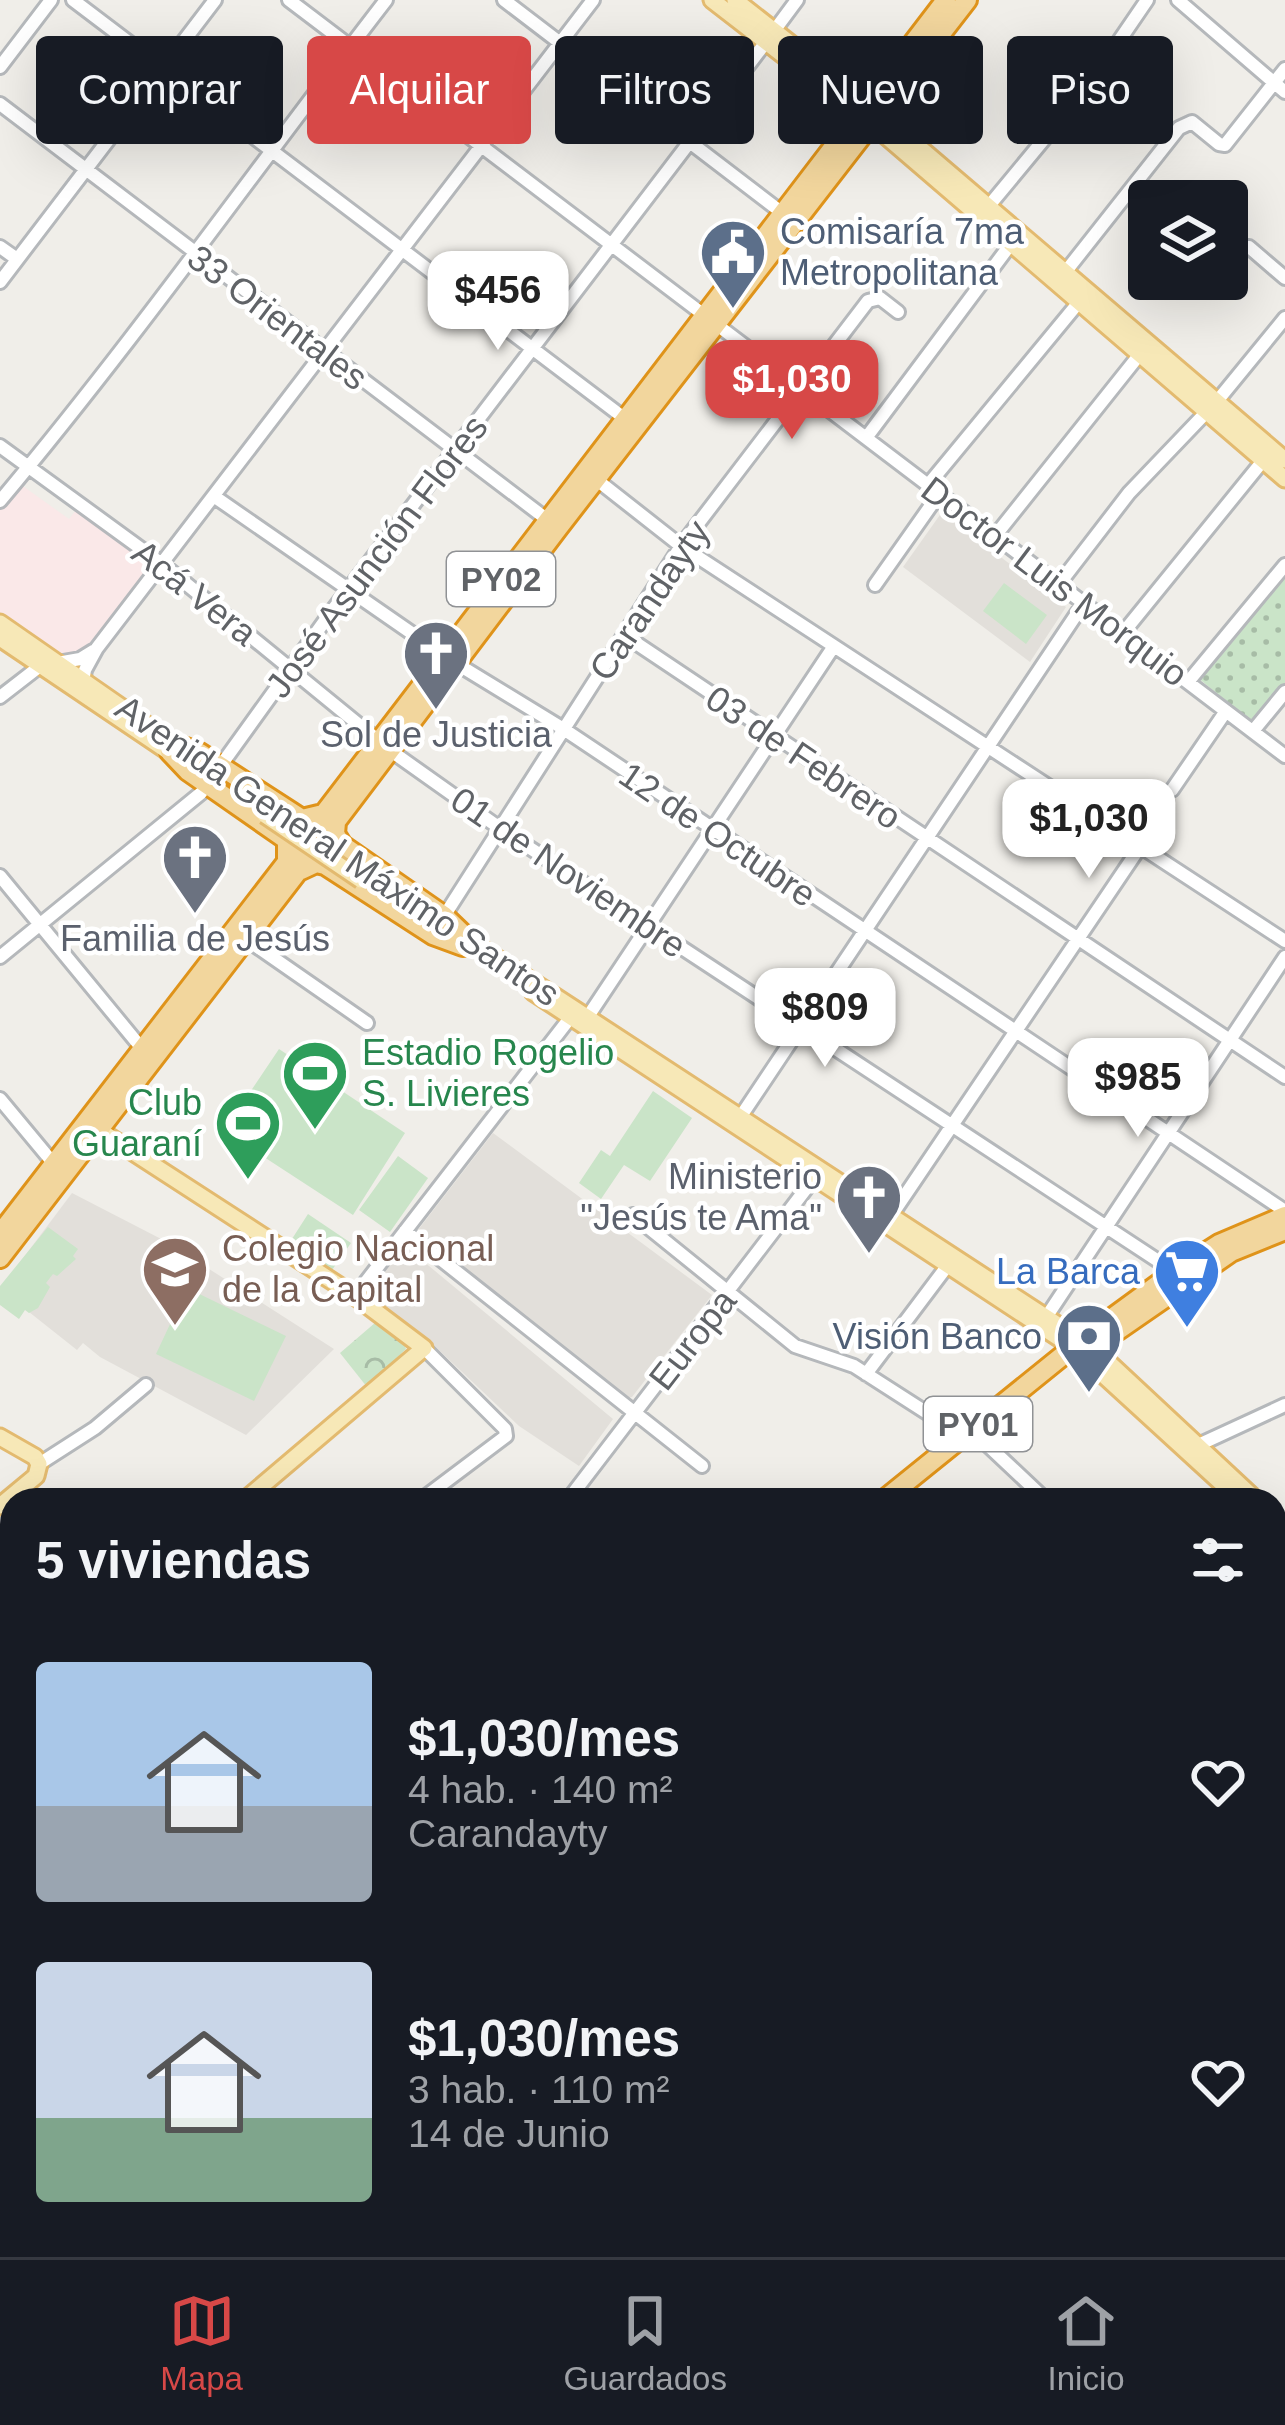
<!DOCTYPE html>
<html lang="es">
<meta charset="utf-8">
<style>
:root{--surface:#171b24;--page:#242831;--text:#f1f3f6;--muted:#9ea1a6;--line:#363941;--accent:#d74847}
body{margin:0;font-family:Arial,sans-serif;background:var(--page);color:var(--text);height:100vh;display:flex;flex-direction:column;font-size:45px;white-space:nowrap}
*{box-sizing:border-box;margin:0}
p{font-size:39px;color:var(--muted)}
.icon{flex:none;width:66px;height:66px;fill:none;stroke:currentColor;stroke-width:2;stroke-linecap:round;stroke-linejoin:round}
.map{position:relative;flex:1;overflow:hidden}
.panel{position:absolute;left:0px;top:1488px;width:1287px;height:771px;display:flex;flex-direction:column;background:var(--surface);border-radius:36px 36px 0 0;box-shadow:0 12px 48px #0002}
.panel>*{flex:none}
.guide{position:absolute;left:36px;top:36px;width:1215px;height:108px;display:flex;gap:24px}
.tools{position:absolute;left:1128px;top:180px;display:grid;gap:24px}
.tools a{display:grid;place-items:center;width:120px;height:120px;border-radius:12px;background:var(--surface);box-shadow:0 12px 48px #0002;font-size:60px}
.price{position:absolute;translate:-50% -102px;padding:0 27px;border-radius:24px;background:#fff;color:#222;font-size:39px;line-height:78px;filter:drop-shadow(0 3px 6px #0008)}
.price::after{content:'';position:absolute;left:50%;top:72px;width:36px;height:27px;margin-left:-18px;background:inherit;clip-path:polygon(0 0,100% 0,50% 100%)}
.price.current{background:var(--accent);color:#fff}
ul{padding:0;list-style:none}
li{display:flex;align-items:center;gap:36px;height:300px;padding:0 36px}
li span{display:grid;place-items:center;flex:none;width:336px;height:240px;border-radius:12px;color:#555}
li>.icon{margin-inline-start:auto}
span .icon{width:144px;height:144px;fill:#fffc;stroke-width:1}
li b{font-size:51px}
h2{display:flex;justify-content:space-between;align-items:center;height:144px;padding:0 36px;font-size:51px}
.tag{padding:0 42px;border-radius:12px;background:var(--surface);box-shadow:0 12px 48px #0002;font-size:42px;line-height:108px}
.tag.current{background:var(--accent);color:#fff}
.tab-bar{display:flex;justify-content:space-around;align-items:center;height:168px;border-top:3px solid var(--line);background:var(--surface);font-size:33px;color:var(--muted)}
.tab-bar a{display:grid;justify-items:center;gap:6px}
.tab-bar .current{color:var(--accent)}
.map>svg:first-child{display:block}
.education{fill:#e2dfda}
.medical{fill:#fae8e8}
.grass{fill:url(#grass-dots)}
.park{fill:url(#park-crowns)}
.garden{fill:#cae4c8}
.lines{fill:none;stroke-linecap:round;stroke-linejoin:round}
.minor-casing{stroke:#b5b8bb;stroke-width:18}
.major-casing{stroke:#e3ba6f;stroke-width:21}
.highway-casing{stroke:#df931a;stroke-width:24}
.minor{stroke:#fff;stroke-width:12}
.major{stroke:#f7e8b7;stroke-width:15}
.highway{stroke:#f2d69d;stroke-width:18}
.major-bridge-casing{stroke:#e3ba6f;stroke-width:21;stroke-linecap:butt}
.major-bridge{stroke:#f7e8b7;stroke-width:15}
.labels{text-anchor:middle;stroke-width:9;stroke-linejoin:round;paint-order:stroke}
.shield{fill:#fff;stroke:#909295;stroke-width:3}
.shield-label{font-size:33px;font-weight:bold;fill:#606367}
.service-label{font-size:36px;fill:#4e5e75;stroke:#fff;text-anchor:start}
.street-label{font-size:36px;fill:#606367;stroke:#fff}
.worship-label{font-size:36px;fill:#5b616d;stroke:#fff}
.leisure-label{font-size:36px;fill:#27864d;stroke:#fff;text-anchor:start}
.education-label{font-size:36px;fill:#785e54;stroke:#fff;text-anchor:start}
.shop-label{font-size:36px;fill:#366cbe;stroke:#fff;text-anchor:end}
</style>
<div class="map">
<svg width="1285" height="2257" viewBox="0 0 1285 2257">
<defs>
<pattern id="grass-dots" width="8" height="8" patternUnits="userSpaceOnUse" patternTransform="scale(3)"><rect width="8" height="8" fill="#cae4c8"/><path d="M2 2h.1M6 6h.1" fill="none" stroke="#a7bca6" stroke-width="1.8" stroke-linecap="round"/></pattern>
<pattern id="park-crowns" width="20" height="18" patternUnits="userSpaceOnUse" patternTransform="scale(3)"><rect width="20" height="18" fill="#cae4c8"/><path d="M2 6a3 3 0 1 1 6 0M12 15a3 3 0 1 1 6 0" fill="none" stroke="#a7bca6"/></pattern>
</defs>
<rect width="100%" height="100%" fill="#f0eee9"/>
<!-- education -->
<path class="education" d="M942,512L1066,607L1030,662L903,567Z
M493,1133L712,1295L632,1397L627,1398L418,1230Z
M72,1193L167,1242L334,1349L246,1435L100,1357L83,1343L77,1350L0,1289Z
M405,1246L613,1419L579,1466L519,1426L421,1333L368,1294Z"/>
<!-- medical -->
<path class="medical" d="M20,484L69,519L76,510L151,565L90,648L78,654L57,653L0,616V507Z"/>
<!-- grass -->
<path class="grass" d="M1285,570V684L1257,720L1250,721L1197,677Z"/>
<!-- park -->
<path class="park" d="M376,1322L401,1338L406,1349L367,1387L340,1353Z"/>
<!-- garden -->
<path class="garden" d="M1004,583L1047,615L1026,644L983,611Z
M279,1049L405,1133L353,1215L224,1131Z
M653,1091L692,1118L650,1181L624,1165L601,1199L579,1183L601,1150L610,1156Z
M398,1156L428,1178L390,1232L359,1210Z
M308,1214L351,1243L332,1270L290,1242Z
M48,1227L78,1249L73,1256L76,1259L57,1276L53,1274L46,1283L50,1287L38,1308L29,1313L25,1310L19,1319L0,1305V1286Z
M187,1288L286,1336L254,1401L156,1354Z"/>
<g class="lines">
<defs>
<path id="minor" d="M73,0L632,424
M289,0L1285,756
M504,0L789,218
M1178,0L1285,92
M774,31L797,0
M0,67L51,0
M0,104L553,524
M983,213L1089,85L1147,0
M0,247L17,259
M1249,247L1285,278
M1063,275L1179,128L1192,122L1219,144L1225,145L1285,69
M0,282L215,0
M866,438L1016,237
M0,446L162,564L391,751L501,829L1175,1272
M597,480L681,546L1285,941
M928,485L1084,296
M215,497L449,659L562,728L1285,1211
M0,501C135,340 257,167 386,0
M995,536L1144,349
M1059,584L1129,493L1218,400L1285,318
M875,585L939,494
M1123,633L1266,457
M624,635L1285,1077
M1188,682L1285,565
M82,688L85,670L97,648L593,0
M0,697L40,666L80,659L93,651
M1253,731L1285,692
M1172,790L1226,711
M0,876L144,1051
M441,921L681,546L868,301L880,298L898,312
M246,939L367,1023
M0,957L201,793L329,615L766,42
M583,1024L834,646
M0,1099L54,1164
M735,1125L1084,603
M633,1215L795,1346L854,1366L963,1436
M889,1219L1140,847
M405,1231L702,1466
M355,1296L573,1014
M1047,1316L1285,957
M866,1374L948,1265
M980,1438L1046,1500
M1194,1447L1285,1405
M39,1464L95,1428L146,1385
M421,1500L506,1436L505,1429L424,1348
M568,1500L815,1177
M1275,1714L1285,1723
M1275,1757L1285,1750
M1275,1850L1285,1859
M1275,1944L1285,1936
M1275,2006L1285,2014
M0,2016L12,2007
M0,2139L12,2155
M1275,2152L1285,2161
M0,2160L12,2175
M69,2247L77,2257
M83,2247L91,2257
M389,2247L396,2257
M649,2247L656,2257
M829,2247L837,2257
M1006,2247L1013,2257
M1186,2247L1194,2257
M16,2257L29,2247
M338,2257L351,2247
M487,2257L500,2247
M855,2257L869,2247"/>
<path id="major" d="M712,0L872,124L1285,479
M735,0L880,114L1285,460
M0,623L180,748
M0,638L172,754
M458,933L1093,1348L1256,1500
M533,992L1074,1348L1240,1500
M99,1130L355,1296L424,1348L245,1500
M0,1437L35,1457L39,1464L36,1476L0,1506
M1275,1518L1285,1527
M1275,1532L1285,1542
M0,1787L12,1778"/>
<path id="highway" d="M175,744L200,753L302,819L323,814
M170,752L188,771L287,840V861
M336,822L335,834L342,845L444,916L468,939
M313,828L946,0
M325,836L558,528L967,0
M301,870L316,863L325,865L433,935L463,946
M0,1234L300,845
M0,1258L312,853
M1098,1344L1231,1252L1285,1230
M884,1500L1082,1340L1175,1272L1219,1244L1285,1216
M0,1660L12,1661
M0,1673L12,1674"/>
</defs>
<!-- minor casing -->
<use href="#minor" class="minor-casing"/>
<!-- major casing -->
<use href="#major" class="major-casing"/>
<!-- highway casing -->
<use href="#highway" class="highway-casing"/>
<!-- minor -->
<use href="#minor" class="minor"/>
<!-- major -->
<use href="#major" class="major"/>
<!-- highway -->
<use href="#highway" class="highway"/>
<defs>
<path id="major-bridge" d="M265,815L361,880"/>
</defs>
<!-- major-bridge casing -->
<use href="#major-bridge" class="major-bridge-casing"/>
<!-- major-bridge -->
<use href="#major-bridge" class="major-bridge"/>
</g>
<!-- icons -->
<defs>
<symbol id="civic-pin" viewBox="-11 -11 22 30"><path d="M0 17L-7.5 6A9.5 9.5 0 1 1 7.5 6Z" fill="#5c6f8a" stroke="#fff"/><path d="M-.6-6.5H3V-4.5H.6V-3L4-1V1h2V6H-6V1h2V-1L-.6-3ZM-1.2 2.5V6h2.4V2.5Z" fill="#fff"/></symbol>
<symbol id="church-pin" viewBox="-11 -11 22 30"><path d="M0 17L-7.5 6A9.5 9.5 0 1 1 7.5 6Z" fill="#6b7280" stroke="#fff"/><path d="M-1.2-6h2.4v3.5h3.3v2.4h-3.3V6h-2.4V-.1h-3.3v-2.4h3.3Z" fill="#fff"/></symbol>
<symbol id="stadium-pin" viewBox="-11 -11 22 30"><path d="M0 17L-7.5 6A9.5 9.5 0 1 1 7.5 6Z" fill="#2e9e5b" stroke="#fff"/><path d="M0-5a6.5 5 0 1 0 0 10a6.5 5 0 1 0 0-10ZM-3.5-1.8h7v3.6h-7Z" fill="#fff"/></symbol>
<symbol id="school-pin" viewBox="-11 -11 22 30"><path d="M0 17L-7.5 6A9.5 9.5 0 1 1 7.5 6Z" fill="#8d6e63" stroke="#fff"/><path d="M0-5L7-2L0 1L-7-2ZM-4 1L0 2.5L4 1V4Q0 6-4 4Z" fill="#fff"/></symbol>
<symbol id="supermarket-pin" viewBox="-11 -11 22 30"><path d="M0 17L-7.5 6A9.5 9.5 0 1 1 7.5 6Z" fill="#3f7fe0" stroke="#fff"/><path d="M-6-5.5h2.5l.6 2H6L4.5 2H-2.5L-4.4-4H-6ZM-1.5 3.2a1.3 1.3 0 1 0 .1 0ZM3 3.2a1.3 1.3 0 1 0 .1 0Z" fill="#fff"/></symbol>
<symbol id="bank-pin" viewBox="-11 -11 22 30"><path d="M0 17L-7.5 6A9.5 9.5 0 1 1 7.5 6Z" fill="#5c6f8a" stroke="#fff"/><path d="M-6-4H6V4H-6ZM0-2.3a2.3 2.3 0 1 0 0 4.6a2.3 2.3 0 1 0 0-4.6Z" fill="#fff"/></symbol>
</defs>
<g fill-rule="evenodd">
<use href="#civic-pin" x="695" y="214" width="76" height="104"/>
<use href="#church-pin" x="398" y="615" width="76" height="104"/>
<use href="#church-pin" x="157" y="819" width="76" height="104"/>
<use href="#stadium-pin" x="277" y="1035" width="76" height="104"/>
<use href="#stadium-pin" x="210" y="1085" width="76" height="104"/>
<use href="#church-pin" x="831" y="1159" width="76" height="104"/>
<use href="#school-pin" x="137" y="1231" width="76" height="104"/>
<use href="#supermarket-pin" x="1149" y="1233" width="76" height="104"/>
<use href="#bank-pin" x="1051" y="1298" width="76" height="104"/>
</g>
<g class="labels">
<!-- shield labels -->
<g class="shield">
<rect x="447" y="552" width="108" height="54" rx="9"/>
<rect x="924" y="1397" width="108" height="54" rx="9"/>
</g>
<g class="shield-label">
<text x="501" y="591">PY02</text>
<text x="978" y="1436">PY01</text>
</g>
<!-- service labels -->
<g class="service-label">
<text x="780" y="244">Comisaría 7ma<tspan x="780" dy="41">Metropolitana</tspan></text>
<text x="1042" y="1349" text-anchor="end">Visión Banco</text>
</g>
<!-- street labels -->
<g class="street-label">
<text transform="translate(278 317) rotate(37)" y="13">33 Orientales</text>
<text transform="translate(376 556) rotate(-53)" y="13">José Asunción Flores</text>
<text transform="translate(1055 581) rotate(37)" y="13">Doctor Luis Morquio</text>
<text transform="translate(195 592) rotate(38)" y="13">Acá Vera</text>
<text transform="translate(649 600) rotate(-56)" y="13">Carandayty</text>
<text transform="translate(804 757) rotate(34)" y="13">03 de Febrero</text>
<text transform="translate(718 834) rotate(34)" y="13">12 de Octubre</text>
<text transform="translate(338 850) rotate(34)" y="13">Avenida General Máximo Santos</text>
<text transform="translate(569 872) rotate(34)" y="13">01 de Noviembre</text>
<text transform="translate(692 1339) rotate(-52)" y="13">Europa</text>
</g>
<!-- worship labels -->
<g class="worship-label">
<text x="436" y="747">Sol de Justicia</text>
<text x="195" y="951">Familia de Jesús</text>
<text x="822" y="1189" text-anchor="end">Ministerio<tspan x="822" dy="41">"Jesús te Ama"</tspan></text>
</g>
<!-- leisure labels -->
<g class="leisure-label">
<text x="362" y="1065">Estadio Rogelio<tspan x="362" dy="41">S. Livieres</tspan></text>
<text x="202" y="1115" text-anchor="end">Club<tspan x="202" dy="41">Guaraní</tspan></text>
</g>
<!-- education labels -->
<g class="education-label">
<text x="222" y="1261">Colegio Nacional<tspan x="222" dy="41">de la Capital</tspan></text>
</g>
<!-- shop labels -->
<g class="shop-label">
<text x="1140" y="1284">La Barca</text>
</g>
</g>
</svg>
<div class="tools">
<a><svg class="icon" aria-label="layers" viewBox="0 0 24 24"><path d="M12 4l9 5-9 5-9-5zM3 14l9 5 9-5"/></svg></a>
</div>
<b class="price" style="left:498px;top:353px">$456</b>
<b class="price current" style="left:792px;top:442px">$1,030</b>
<b class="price" style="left:1089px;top:881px">$1,030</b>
<b class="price" style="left:825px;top:1070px">$809</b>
<b class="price" style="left:1138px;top:1140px">$985</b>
<div class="guide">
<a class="tag">Comprar</a>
<a class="tag current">Alquilar</a>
<a class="tag">Filtros</a>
<a class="tag">Nuevo</a>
<a class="tag">Piso</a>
</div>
<section class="panel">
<h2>5 viviendas<svg class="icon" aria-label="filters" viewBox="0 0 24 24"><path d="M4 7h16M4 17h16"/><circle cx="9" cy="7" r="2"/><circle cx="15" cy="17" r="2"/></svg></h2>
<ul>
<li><span style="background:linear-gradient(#a9c7e8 60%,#9aa5b1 0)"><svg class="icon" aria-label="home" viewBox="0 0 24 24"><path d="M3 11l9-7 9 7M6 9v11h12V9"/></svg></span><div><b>$1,030/mes</b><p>4 hab. · 140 m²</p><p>Carandayty</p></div><svg class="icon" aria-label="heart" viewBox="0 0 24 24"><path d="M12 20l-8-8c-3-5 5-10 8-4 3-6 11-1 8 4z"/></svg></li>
<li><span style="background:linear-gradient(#c9d6e8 65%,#7fa58c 0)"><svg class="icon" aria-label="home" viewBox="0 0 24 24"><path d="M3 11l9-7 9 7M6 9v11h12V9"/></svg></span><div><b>$1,030/mes</b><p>3 hab. · 110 m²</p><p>14 de Junio</p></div><svg class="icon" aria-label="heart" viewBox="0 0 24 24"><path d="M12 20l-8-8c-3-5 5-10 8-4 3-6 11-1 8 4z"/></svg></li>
</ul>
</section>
</div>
<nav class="tab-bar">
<a class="current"><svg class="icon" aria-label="map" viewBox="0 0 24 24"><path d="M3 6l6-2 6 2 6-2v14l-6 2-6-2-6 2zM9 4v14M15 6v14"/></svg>Mapa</a>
<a><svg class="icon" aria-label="saved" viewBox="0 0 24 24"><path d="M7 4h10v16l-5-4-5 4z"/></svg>Guardados</a>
<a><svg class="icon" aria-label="home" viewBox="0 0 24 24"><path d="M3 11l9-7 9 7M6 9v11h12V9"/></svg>Inicio</a>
</nav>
